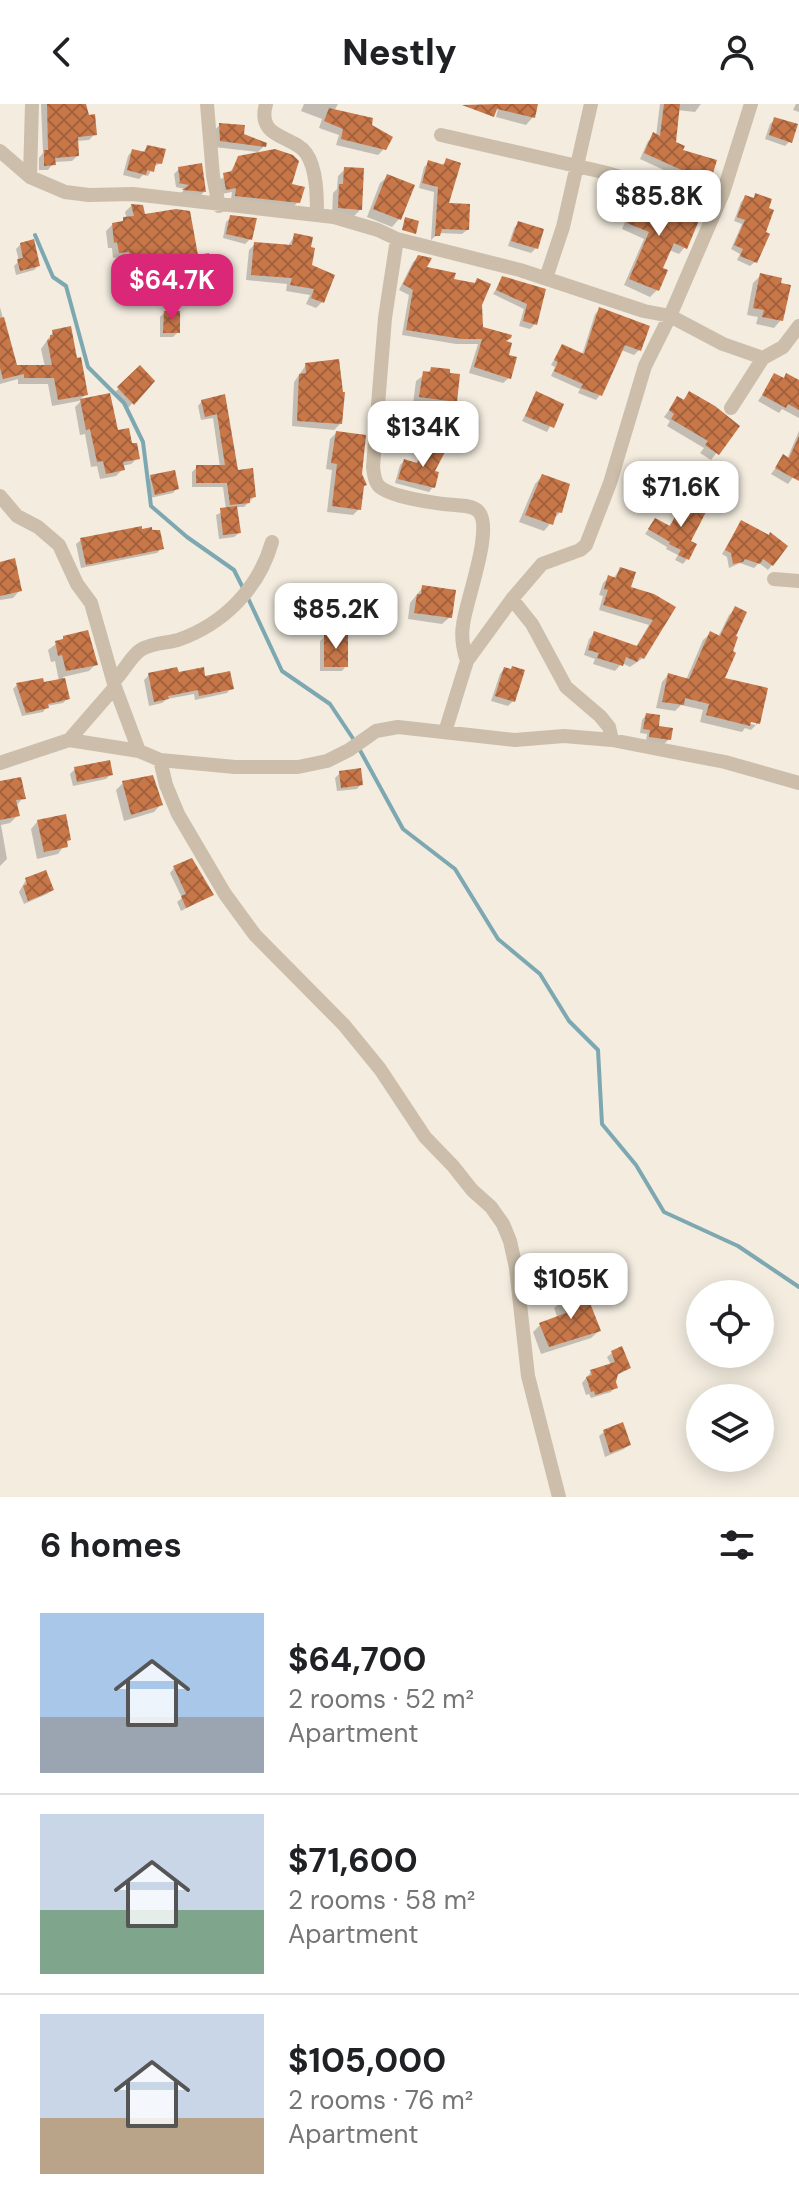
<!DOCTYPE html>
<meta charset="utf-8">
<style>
:root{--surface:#fff;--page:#f2f2f2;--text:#202124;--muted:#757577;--line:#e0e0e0;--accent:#db2777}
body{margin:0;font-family:"DM Sans",sans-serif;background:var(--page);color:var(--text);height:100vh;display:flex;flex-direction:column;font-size:30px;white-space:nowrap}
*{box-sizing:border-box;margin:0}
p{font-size:26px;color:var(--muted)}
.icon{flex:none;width:44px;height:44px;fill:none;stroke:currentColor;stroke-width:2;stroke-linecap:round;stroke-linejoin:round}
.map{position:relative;height:1393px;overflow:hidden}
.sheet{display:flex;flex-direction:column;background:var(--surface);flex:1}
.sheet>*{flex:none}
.tools{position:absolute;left:686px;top:1176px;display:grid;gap:16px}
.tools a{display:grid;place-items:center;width:88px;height:88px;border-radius:50%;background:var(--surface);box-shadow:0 4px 20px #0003;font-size:40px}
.price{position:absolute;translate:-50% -68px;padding:0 18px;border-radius:16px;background:#fff;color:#222;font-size:26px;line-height:52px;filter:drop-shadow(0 2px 4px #0008)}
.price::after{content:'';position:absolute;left:50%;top:48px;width:24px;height:18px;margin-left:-12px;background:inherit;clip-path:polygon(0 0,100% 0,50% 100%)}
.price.selected{background:var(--accent);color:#fff}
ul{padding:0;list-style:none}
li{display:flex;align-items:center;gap:24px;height:200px;padding:0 40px}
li+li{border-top:2px solid var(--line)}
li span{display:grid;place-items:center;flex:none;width:224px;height:160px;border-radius:0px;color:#555}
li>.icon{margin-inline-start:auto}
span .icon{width:96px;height:96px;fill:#fffc;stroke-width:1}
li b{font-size:34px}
h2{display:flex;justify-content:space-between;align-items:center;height:96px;padding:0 40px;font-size:34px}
header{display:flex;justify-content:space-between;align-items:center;height:104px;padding:0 40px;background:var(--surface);font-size:36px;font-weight:800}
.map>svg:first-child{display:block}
.shadow{fill:#0003}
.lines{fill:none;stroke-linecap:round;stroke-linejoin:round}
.stream{stroke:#7da8b1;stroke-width:4}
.building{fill:url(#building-cross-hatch)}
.street{stroke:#ccbeaa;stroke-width:14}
</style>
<header><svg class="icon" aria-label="back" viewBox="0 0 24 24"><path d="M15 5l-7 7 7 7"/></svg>Nestly<svg class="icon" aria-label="person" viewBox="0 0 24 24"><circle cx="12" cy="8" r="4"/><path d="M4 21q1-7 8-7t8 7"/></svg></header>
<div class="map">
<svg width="799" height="1393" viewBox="0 0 799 1393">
<defs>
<pattern id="building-cross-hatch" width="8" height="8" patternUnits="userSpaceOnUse" patternTransform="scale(2)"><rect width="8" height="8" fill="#c87749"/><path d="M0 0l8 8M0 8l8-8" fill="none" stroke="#a3623d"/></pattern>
</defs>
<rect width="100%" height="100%" fill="#f3ecdf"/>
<!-- shadow -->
<path class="shadow" d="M41,0H84L95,30L89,36L77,37V52L72,57L54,58L48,66H39V54L43,49Z
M304,0H338L334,7L370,22L384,45L378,51L336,41L339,31L319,24L322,15L301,7Z
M499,0H536L533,13L526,21L496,13Z
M660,0H701L695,8L677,6L673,39L706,85L700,90L676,83L679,73L640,55L648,37L656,32Z
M796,0H799V8L793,6Z
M775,15L790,37L785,42L765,35L770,20Z
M220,21L242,31L264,42L258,48L214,43L213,27Z
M147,43L161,59L153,63L148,72L143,71L139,75L123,71L128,52L132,47L143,48Z
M239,54L289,81L298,98L292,104L231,96L232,88L221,90L218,77L229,70Z
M446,57L447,101L467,126L462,130L439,129L431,136L434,88L419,84L424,63L429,59L441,62Z
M179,65L204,88L200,92L180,90L185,85L176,83L174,70Z
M345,65L360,106L353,113L332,111L333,89L337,85L338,72Z
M388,72L399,115L392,123L367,113L380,79Z
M756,91L755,158L750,162L737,156L740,150L731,145L742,120L734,117L741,98L745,94L751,96Z
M641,92L685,143L679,150L669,146L660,165L657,186L650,193L624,181L644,135L622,125L634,98Z
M131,102L142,103L144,112L196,154L211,177L205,184L154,192L148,155L124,158L123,153L113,154L112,144H108L106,127L112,121L127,115L125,108Z
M231,113L250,135L245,140L223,134L226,118Z
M518,119L536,144L531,149L508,142L514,124Z
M295,131L310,162L322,198L316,204L306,200L310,191L286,187L287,180L246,176L249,146L255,140L288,142Z
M21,140L38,162L34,166L16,171L14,162L19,157L16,145Z
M419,153L424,164L452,177L474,180L477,176L481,225L504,239L509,274L503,279L469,269L478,240H456L402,231L409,191L399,186L413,158Z
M761,171L781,216L774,224L756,220L758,213L747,211L753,179Z
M503,174L544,187L535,220L530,225L519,222L524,205L493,190Z
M0,203L15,263H45L41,245L53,228L86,290L79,297L52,302L48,280H18V275L0,280Z
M600,205L639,246L634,251L621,246L600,291L596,296L578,289L580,285L551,272L555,263L551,261L562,242L582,251L595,210Z
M164,209L178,228L173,233H160V213Z
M306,261L340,320L334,326L292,322L294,278Z
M140,264L153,277L128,304L114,289Z
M432,265L455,297L448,304L413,300L416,277Z
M787,271L799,278V314L782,305L779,309L758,297L775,272L782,276Z
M690,289L737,322L711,356L700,349L704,344L667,322L670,317L664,313L678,294L682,297Z
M536,290L562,301L547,328L522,317Z
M224,293L236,368L254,393L244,403H236L239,429L234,433L219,435L216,411L226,406L223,383H192V368L197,363H220L213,314L201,316L198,302L202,297Z
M81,297L130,342L138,354L131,360L122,362V366L116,372L100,375L97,362L91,363L85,330L80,331L75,303Z
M799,327V365L788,380L771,370L784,353L787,355Z
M336,329L361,384L359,405L353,411L327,408L332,366L326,365L330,335Z
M430,343L433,383L429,388L395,379L400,361L404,357L416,361L420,359Z
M542,372L560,408L544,427L519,418L535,380Z
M151,373L177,384L173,389L150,394L147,378Z
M690,400L687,455L683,460L675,456L678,451L666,445L667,443L645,430L655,416L668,424L675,413L679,408L683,410Z
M741,418L772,461L768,466L759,459L754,464L740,459L729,464L727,453L722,450Z
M152,425L158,428L162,444L157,449L81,464L76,440L81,436Z
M0,460L20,486L13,494L0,496Z
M620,465L629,484L673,504L643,554L630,563L622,559L615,567L593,560L595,555L584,551L589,535L595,529L636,543L649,521L599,506L603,492L599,491L603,479L608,474L613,475Z
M423,483L450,513L442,520L408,515L410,499Z
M736,505L733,533L722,576L758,619L756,621V617L741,618L756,621L751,626L745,624L742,628L700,618L703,606L681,601L675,607L656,604L662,578L668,571L686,576L703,536L710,530L718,533L729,511Z
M325,533L346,562L342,567H320V537Z
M64,534L96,560L89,567L63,573L67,595L63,599L47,602L43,608L22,612L13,585L17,581L59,577L55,557L51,558L48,546Z
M504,565L513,597L508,602L491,597L500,570Z
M149,571H177L204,574L231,584L227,589L195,596L194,590L167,595L162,599L149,602L144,576Z
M646,611L669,635L664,640L646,637L647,630L640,629L642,616Z
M75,665L111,670L106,675L73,682L70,670Z
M340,669L361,680L357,685L337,687L335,674Z
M123,679L161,700L154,708L124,717L116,686Z
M0,681L23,694L16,702L17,712L10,719L1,721L7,755L0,762Z
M38,717L69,735L58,750L37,755L31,725Z
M174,764L212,791L181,807L177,798L182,794L170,769Z
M26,776L52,786L47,790L24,800L19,788Z
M584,1188L599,1227L591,1234L541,1250L533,1228L540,1221L558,1215L554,1204L562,1197Z
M612,1249L629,1264L616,1272L615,1283L611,1288L591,1294L589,1290L586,1291L582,1279L591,1268L611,1261L607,1253Z
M604,1328L629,1341L624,1345L605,1353L599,1332Z"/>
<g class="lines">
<!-- stream -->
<path class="stream" d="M35,131L53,173L66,182L88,263L124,299L143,338L151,402L187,433L234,466L243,484
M247,492L282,567L330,600L356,639L403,725L455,765L498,835L540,870L569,917L598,946L602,1020L636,1061L664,1108L738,1142L799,1183"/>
</g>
<!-- building -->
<path class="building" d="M47,0H86L89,11L95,10L97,31L78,33L79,52L55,54L56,61L44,62V46H48Z
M496,0H538L535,14L497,5L494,13L462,1Z
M664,0H680L676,38L685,42L683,46L717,56L708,86L680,77L684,67L644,49L653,28L660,32Z
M329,4L373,14L372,21L393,33L386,46L341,35L343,25L324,17Z
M774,13L798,20L792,39L769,31Z
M219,19L245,21L244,30L267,39L266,43L220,37Z
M147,41L166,45L162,60L156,59L154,68L147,66L146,71L127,66L132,45L145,48Z
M275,45L293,51L299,57L292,80L305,83L300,99L235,92L236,84L226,86L223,69L232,67L238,52Z
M446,54L461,59L449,99L470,100L469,126L442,125L440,132H435L438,83L422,79L428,56L444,61Z
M202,59L206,88L182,86L189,81L178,79L180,78L178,63Z
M344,63L364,64L362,106L338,104L339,80H343Z
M387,70L415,81L401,116L373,105Z
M640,89L700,114L687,145L674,139L663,164L668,166L659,187L629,175L649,128L627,119Z
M755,89L772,95L769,104L774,106L766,128L770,130L757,159L740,152L743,145L734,141L745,116L737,113L745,91L754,94Z
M131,100L143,101L145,110L176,105L190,107L198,151L209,149L214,178L160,187L154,150L130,153L129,148L119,149L117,138L114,139L112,119L123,117V113L134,112Z
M230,111L257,114L252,136L226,130Z
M405,113L419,117L416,130L402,126Z
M518,117L544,125L538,145L511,137Z
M294,129L313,133L311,143L315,144L312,161L335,171L324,199L311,194L314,185L290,181L292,174L251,171L254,138L292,141Z
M34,135L40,162L20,167L17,155L23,154L20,139Z
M418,151L432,154L427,163L456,169L454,175L475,179L477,174L491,180L482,201L483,223L512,231L511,234L506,237L512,239L509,251L517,253L511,275L474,263L482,235H462L406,226L413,186L403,180Z
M760,169L782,174L781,179L791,181L783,217L762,213L764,206L753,204Z
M502,172L546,185L537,221L523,217L527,200L496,186Z
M599,203L650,222L641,247L625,241L602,292L581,284L583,280L554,267L558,258L554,256L562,240L584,250Z
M164,207H180V229H163Z
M4,213L17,261H52L47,236L50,235V231H53L52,226L71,222L77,254L81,253L88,291L58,296L54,274H24V270L3,275L0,264V214Z
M339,255L343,288H345L342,320L297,317L299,270L306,269L305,259Z
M140,261L155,277L134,301L117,283Z
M431,263L450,265V269L460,270L457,298L419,293L423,267L430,268Z
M774,269L784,274L786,269L799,276V306L788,300L786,304L762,291Z
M536,287L564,300L554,324L525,312Z
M689,287L715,302L740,322L719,351L705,341L708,337L671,315L674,310L669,306L677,292L684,296Z
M110,289L118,326L129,324L132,339H137L140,355L123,358L125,366L106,370L103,357L97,358L90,325L86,326L80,295Z
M225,290L238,366L253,364L256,393L250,394V399L230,401L227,379H196V361H225L217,310L205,313L201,296Z
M336,327L366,331L362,370L367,381L364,382L361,406L332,402L337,360L331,359Z
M799,332V377L775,364L783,350L789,354Z
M430,341L445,348L435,367L439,368L435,384L398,375L404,355L417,359L418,356L421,357Z
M175,366L179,385L155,391L150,371Z
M542,370L570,380L562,409L557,408L553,421L525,411Z
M690,397L707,406L691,437L697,440L689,456L678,451L681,446L669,440L670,438L648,425L655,414L670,422L679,406L684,408Z
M237,402L241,429L223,431L220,404Z
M741,416L769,431L770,428L788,442L773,462L763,455L760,460L745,455L743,458L733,460L731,449L725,446Z
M142,422V425L152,423V426H160L164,445L86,461L80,434Z
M15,454L22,487L0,492V458Z
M620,463L636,468L631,483L654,490L676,503L644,555L640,553L637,558L626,553L623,562L597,554L599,549L588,546L594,527L637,542L653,516L603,501L608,486L604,485L608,471L616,474Z
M422,481L456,486L452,514L414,509L417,490H421Z
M735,502L747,508L736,532L738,533L733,547L736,549L725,574L768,584L760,620L751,618L750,622L706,611L709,600L685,594L684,601L662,598L668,569L689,575L710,527L720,532Z
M88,526L98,561L66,567L62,551L58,552L55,537L63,535V532Z
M324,531H348V563H324Z
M512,562L525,566L515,598L495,592L504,563L511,565Z
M177,563L179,568L204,563L205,572L230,567L234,585L199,592L198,586L168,592L169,595L154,598L148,569Z
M43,574L44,578L65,574L70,595L48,600L49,604L26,609L16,579Z
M646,609L660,611L659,622L673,624L671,636L649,633L650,626L643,625Z
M110,656L113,671L77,678L74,663Z
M361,664L363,681L341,684L339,667Z
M153,671L163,701L131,711L122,677Z
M21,673L26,695L16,696L20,712L0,716V677Z
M66,710L71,736L67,737L68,743L44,748L37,716Z
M192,754L214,791L186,804L181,792L186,790L173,762Z
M46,766L54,786L28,797L23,782L27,780L25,774Z
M585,1186L601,1227L549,1243L539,1219L566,1209L561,1195Z
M622,1242L631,1264L618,1270L616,1278L618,1284L595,1291L594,1287L591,1288L586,1273L592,1271L590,1266L615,1258L611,1247Z
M623,1318L631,1341L610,1349L603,1326Z"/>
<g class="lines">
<!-- street -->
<path class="street" d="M207,0L213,72L219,102
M266,0C256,35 293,31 306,49C317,65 317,92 317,111
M441,31L603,68L655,83L713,109
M0,47L30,73L65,88L89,91L133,90L334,113L378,126L397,135L520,166L644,207L670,212L723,240L763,254
M30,73L32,0
M397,135L385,214L373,363C374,369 374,376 378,381C387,393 439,400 455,401C462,402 472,401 478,407C495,423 465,499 463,521C461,533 463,545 467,557
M546,174L563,123L591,0
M731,304L763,254L783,243L799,222
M0,392L17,412L38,423L59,441L77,480L91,499L115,583L139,647
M774,475L799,477
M512,495L532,520L566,583L600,612L609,623L612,636
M114,577C124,568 131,551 142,545C153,539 167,539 178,536C224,520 259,484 272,438
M445,628L467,557L512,495L542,460L580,446L586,441L610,379L645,262L670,212L723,89L751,0
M69,636L115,583
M160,656L166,681L178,710L225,790L255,831L344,921L380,965L425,1033L453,1062L472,1086L491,1103L503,1120L510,1137L516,1164L528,1272L559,1393
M0,659L69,636L139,647L160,656L235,663H298L327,657L349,646L376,627L398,623L515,636L564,632L612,636L725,658L799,679"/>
</g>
</svg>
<div class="tools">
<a><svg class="icon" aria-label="locate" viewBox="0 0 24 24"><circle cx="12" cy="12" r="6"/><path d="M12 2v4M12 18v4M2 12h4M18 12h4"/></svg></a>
<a><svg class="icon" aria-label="layers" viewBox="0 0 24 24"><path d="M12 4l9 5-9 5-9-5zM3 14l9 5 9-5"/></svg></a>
</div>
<b class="price" style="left:659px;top:134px">$85.8K</b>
<b class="price selected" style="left:172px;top:218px">$64.7K</b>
<b class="price" style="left:423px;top:365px">$134K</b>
<b class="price" style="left:681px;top:425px">$71.6K</b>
<b class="price" style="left:336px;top:547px">$85.2K</b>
<b class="price" style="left:571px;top:1217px">$105K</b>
</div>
<section class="sheet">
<h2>6 homes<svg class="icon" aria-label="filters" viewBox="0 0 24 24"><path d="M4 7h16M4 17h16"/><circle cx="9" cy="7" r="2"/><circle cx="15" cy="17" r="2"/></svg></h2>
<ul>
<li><span style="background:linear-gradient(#a9c7e8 65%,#9aa5b1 0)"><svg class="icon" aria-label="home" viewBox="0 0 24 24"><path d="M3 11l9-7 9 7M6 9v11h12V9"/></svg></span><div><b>$64,700</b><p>2 rooms · 52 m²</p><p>Apartment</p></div></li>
<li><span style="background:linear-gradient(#c9d6e8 60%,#7fa58c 0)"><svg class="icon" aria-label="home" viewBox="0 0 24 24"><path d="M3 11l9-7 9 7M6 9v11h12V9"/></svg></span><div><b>$71,600</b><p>2 rooms · 58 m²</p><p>Apartment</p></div></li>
<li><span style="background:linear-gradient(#c9d6e8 65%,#b9a48a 0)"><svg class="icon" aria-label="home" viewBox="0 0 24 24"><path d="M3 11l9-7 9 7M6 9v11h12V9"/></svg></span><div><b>$105,000</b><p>2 rooms · 76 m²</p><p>Apartment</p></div></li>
</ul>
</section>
